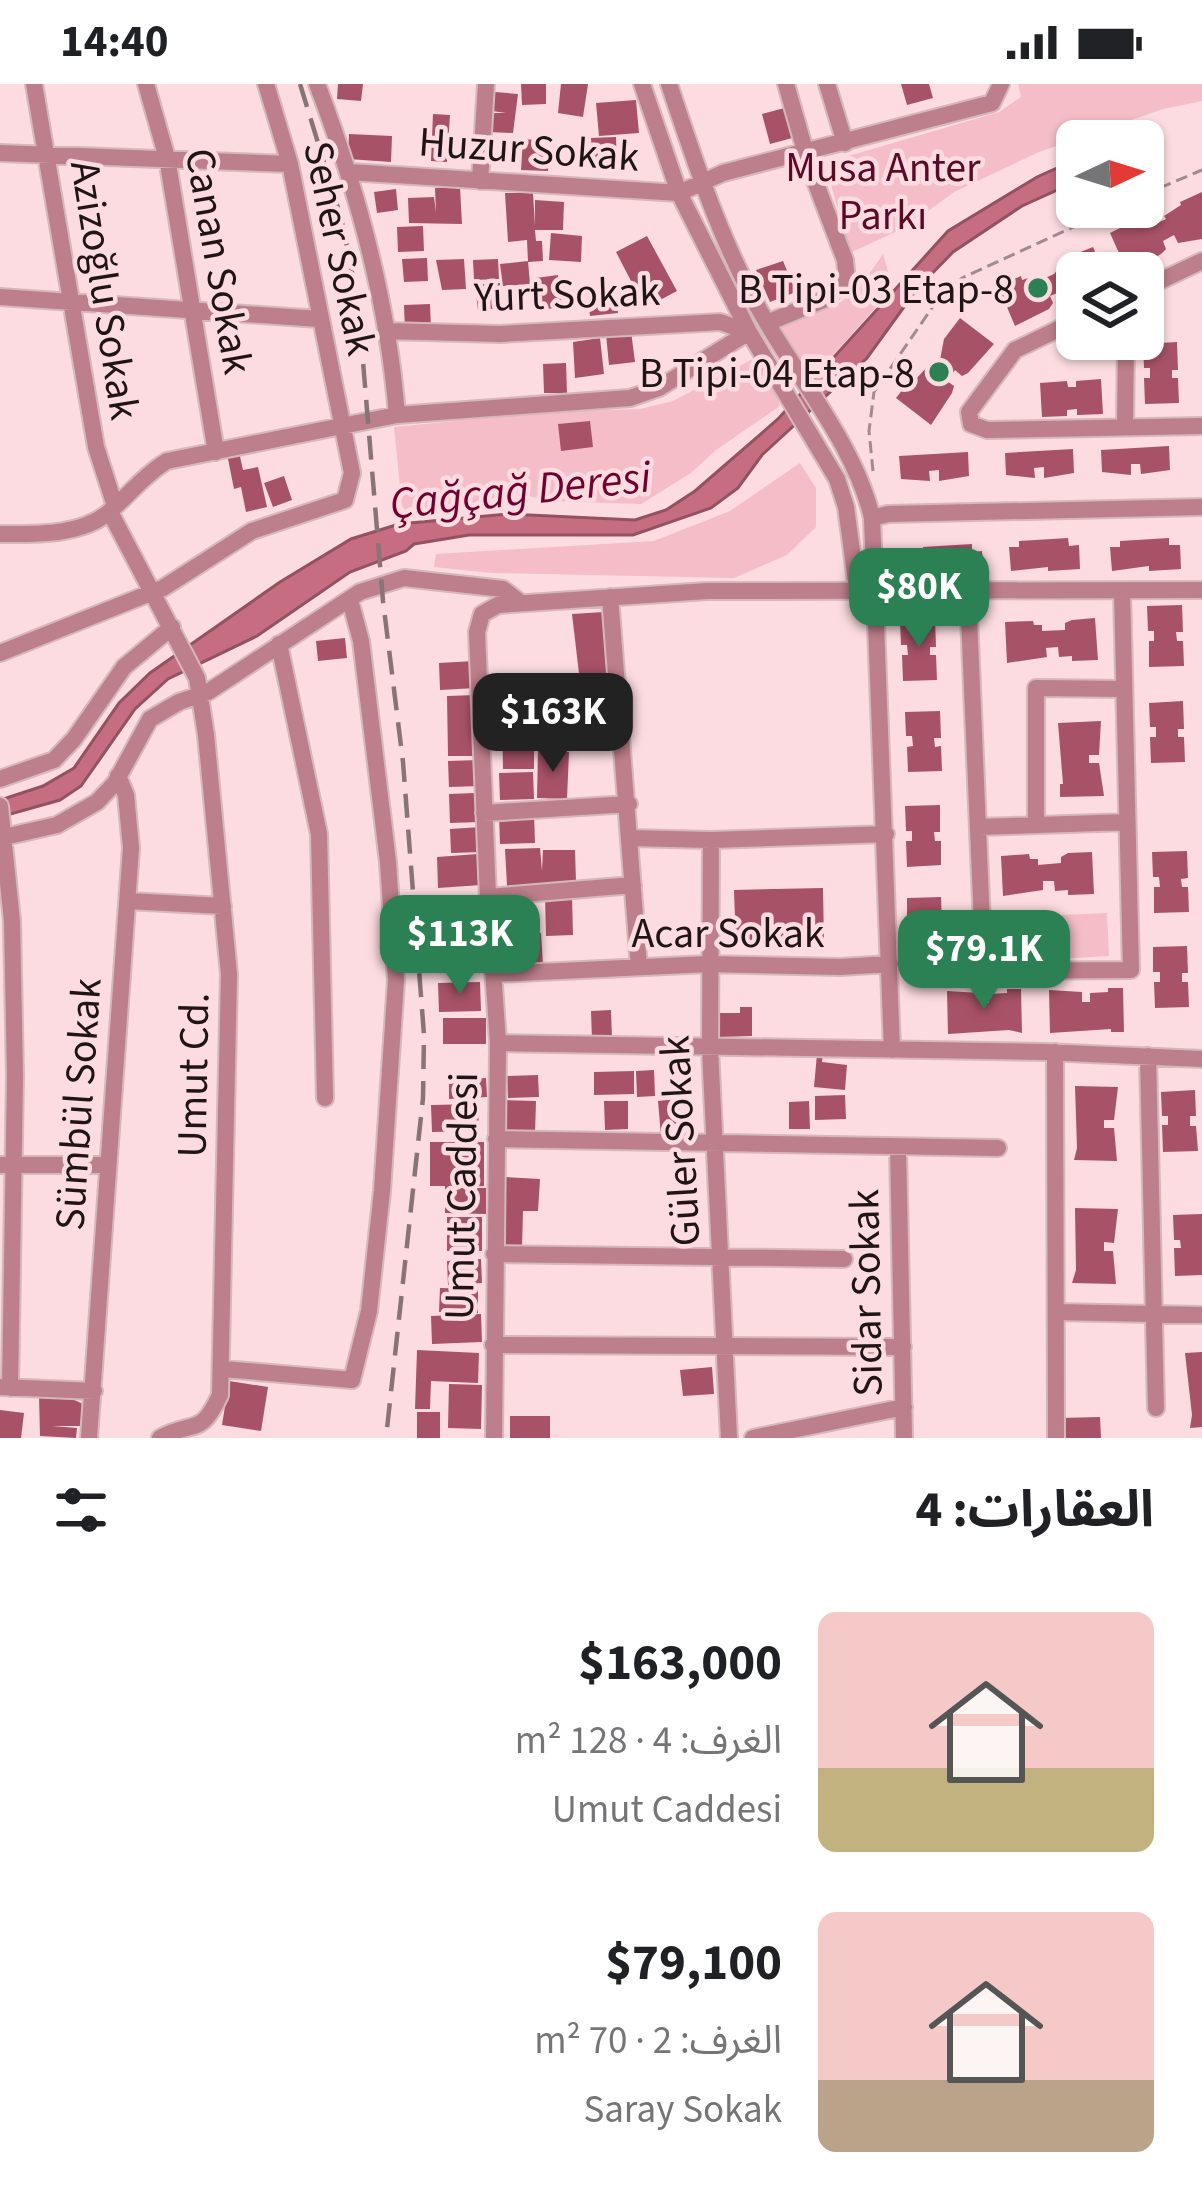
<!DOCTYPE html>
<html lang="ar">
<meta charset="utf-8">
<style>
:root{--surface:#fff;--page:#f6f6f6;--text:#202124;--muted:#757577;--accent:#2b8154}
body{margin:0;font-family:"Source Sans 3","Noto Sans Arabic",sans-serif;background:var(--page);color:var(--text);direction:rtl;height:100vh;display:flex;flex-direction:column;font-size:45px;white-space:nowrap}
*{box-sizing:border-box;margin:0}
p{font-size:39px;color:var(--muted)}
.icon{flex:none;width:66px;height:66px;fill:none;stroke:currentColor;stroke-width:2;stroke-linecap:round;stroke-linejoin:round}
.map{position:relative;height:1354px;overflow:hidden;direction:ltr}
.drawer{display:flex;flex-direction:column;background:var(--surface);flex:1}
.drawer>*{flex:none}
.needle{width:78px;rotate:86deg}
.fabs{position:absolute;left:1056px;top:36px;display:grid;gap:24px}
.fabs a{display:grid;place-items:center;width:108px;height:108px;border-radius:18px;background:var(--surface);box-shadow:0 3px 9px #0004;font-size:60px}
.price{position:absolute;translate:-50% -102px;padding:0 27px;border-radius:24px;background:var(--accent);color:#fff;font-size:39px;line-height:78px;filter:drop-shadow(0 3px 6px #0008)}
.price::after{content:'';position:absolute;left:50%;top:72px;width:36px;height:27px;margin-left:-18px;background:inherit;clip-path:polygon(0 0,100% 0,50% 100%)}
.price.on{background:#222;color:#fff}
ul{padding:0;list-style:none}
li{display:flex;align-items:center;gap:36px;height:300px;padding:0 48px}
li span{display:grid;place-items:center;flex:none;width:336px;height:240px;border-radius:18px;color:#555}
li>.icon{margin-inline-start:auto}
span .icon{width:144px;height:144px;fill:#fffc;stroke-width:1}
li b{font-size:51px}
h2{display:flex;justify-content:space-between;align-items:center;height:144px;padding:0 48px;font-size:51px}
.status{display:flex;justify-content:space-between;align-items:center;height:84px;padding:0 60px;background:var(--surface);direction:ltr}
.status svg{height:33px;fill:currentColor}
.map>svg:first-child{display:block}
.green{fill:#f4bdc7}
.water{fill:#c66d81;stroke:#945261;stroke-width:3}
.building{fill:#a85267}
.lines{fill:none;stroke-linecap:round;stroke-linejoin:round}
.minor-casing{stroke:#d4b8bc;stroke-width:20}
.path{stroke:#a28b8f;stroke-width:3;stroke-dasharray:12 6;stroke-linecap:butt}
.minor{stroke:#bd7f8b;stroke-width:16}
.rail{stroke:#887377;stroke-width:4.5;stroke-dasharray:24 12;stroke-linecap:butt}
.poi-dot{fill:#2b8154;stroke:#fcdce1;stroke-width:4.5}
.labels{text-anchor:middle;stroke-width:9;stroke-linejoin:round;paint-order:stroke}
.street-label{font-size:42px;fill:#1f1416;stroke:#fcdce1}
.park-label{font-size:42px;fill:#5c0927;stroke:#fcdce1}
.poi-label{font-size:42px;fill:#1f1416;stroke:#fcdce1;text-anchor:end}
.water-label{font-size:45px;font-style:italic;fill:#72002e;stroke:#fcdce1}
</style>
<div class="status"><b>14:40</b><svg viewBox="0 0 49 12"><path d="M0 12V9h3v3zM5 12V6h3v6zM10 12V3h3v9zM15 12V0h3v12zM26 1h20v11H26zM47 4h2v5h-2z"/></svg></div>
<div class="map">
<svg width="1202" height="1354" viewBox="0 0 1202 1354">
<rect width="100%" height="100%" fill="#fcdce1"/>
<!-- green -->
<path class="green" d="M1018,0H1202V17L1163,25L1039,68L954,108L908,142L850,169L825,79L999,28L1021,13Z
M883,170L893,204L817,289L804,280L779,244C838,218 845,228 883,170Z
M751,276L769,289L780,322L716,366L691,389L641,420L550,417L515,409L412,434L402,422L394,343L546,328L640,325L673,317Z
M800,379L816,404V443L787,471L734,494L492,489L434,483L436,470L654,457L730,427Z
M1107,829L1109,872L1039,876L1037,832Z"/>
<!-- water -->
<path class="water" d="M1077,75V97L1022,122L953,168L917,205L867,274L762,371L738,404L711,424L633,451H469L414,460L406,467L350,488L257,552L168,595L135,625L81,702L60,716L0,733V716L43,702L74,684L119,619L150,589L280,498L351,455L399,440L508,430L635,436L666,426L695,407L778,335L948,147L1037,93Z"/>
<!-- building -->
<path class="building" d="M338,0H363L361,17L337,15Z
M521,0H546V20L522,21Z
M561,0H588L583,33L558,29Z
M901,0H929L933,14L907,21Z
M495,8L518,10L513,49L489,48V29H506L492,27Z
M636,16L639,49L599,52L596,19Z
M788,23L796,53L770,60L762,30Z
M433,30L450,31L447,78L431,77Z
M349,50L392,52L391,78L348,75Z
M616,53L617,86L593,87L591,54Z
M523,55L550,57L548,87L521,86Z
M460,103L462,140L409,139L408,114L434,113L436,129L435,104Z
M396,105L398,126L377,129L374,108Z
M1202,108V155L1178,159L1174,151L1163,157L1166,165L1161,170L1128,189L1110,149L1132,138L1134,142L1153,135L1155,140L1166,135L1164,132L1181,121L1180,118Z
M505,109H533L535,142V116L564,118L563,146H535L536,157H542L543,177L528,178L527,156L508,158Z
M423,142L424,167L398,168L397,143Z
M551,149L582,152L581,178L549,176Z
M647,152L677,207L645,224L616,168Z
M1093,163L1104,189H1077V213L1066,215L1062,207L1050,212L1053,219L1049,225L1015,242L998,202L1021,192L1022,196L1041,190L1043,195L1054,190L1068,173Z
M427,174L428,197L404,198L402,175Z
M464,175L466,205L442,206L436,176Z
M498,175L499,195L474,196L473,176Z
M528,177L530,200L503,202L500,180Z
M783,177L796,208L770,218L756,186Z
M558,191L562,223L539,226L536,194Z
M500,199L502,224L478,226L475,201Z
M615,202L618,229L590,232L589,223L594,222L592,204Z
M430,220L431,245L405,246L404,221Z
M960,234L994,260L968,289L962,292L955,286L947,297L954,302L952,309L931,341L896,314L911,295L914,297L928,282L933,286L940,276L944,255Z
M631,247L635,278L609,281L606,250Z
M600,254L604,290L575,294L573,258Z
M1177,258L1178,286H1172V294H1178L1179,319L1145,320L1144,294H1150V284H1144L1143,260Z
M566,279L567,309H544L543,280Z
M1101,295L1103,330L1077,331V325L1067,326V332L1042,333L1040,299L1067,297L1068,303H1076V297Z
M590,337L593,363L561,367L558,340Z
M1169,362L1170,386L1141,390L1140,380H1131V391L1102,388L1101,366Z
M1073,365L1074,389L1044,394V383L1034,384L1035,394L1006,391L1005,369Z
M239,368L243,386L258,383L267,423L246,428L241,403L234,405L227,370Z
M968,368L969,392L939,397V386L929,387L930,397L901,395L899,372Z
M284,392L292,416L273,423L264,399Z
M1068,454L1069,462L1079,461L1080,485L1048,487V483L1011,487L1009,463H1019V457Z
M1169,454V461H1180L1181,485L1149,487V482L1112,487L1110,463H1120V457Z
M972,460V468L982,467L984,491L952,493V489L915,493L913,469H923V463Z
M1182,521L1183,548H1176L1177,557H1183L1184,582L1149,583V557H1154V547H1148L1147,522Z
M604,528L610,613L582,615L572,530Z
M1095,534L1098,576L1072,577V572L1059,573L1058,563L1046,564L1047,573L1007,579L1005,538L1033,537L1034,541H1042V547L1065,546V539L1072,536Z
M935,535L936,563H930V571H936L937,596L903,597L902,571H908L907,561H901L900,537Z
M345,554L347,574L318,577L316,557Z
M474,577L476,604L440,606L439,579Z
M476,611L478,672H448L447,612Z
M1183,617L1184,645H1178V653H1184L1185,678L1151,679L1150,653H1156V643H1150L1149,619Z
M940,627L941,654H934L935,663L941,662L942,687L908,688L907,663L913,662L912,652H906L905,628Z
M534,635V685H503L502,636Z
M1101,637L1099,671H1089V679H1099L1104,712L1060,713V700H1063L1058,639Z
M538,667L569,668L567,715L537,714Z
M479,676L480,702L449,703L448,677Z
M533,688L534,715L500,716L499,689Z
M475,709L479,738L450,739L449,710Z
M940,721V748H934L935,757H941V781L907,783L906,757H912V747H906L905,722Z
M534,729L535,759L500,760L499,731Z
M481,743L482,768L451,769L450,745Z
M540,764L542,787L543,766H575L576,798L507,802L505,765Z
M1187,767L1188,794L1181,795L1182,803H1188L1189,828L1154,829V803H1160L1159,793H1153L1152,768Z
M1092,768L1094,810L1068,811V806L1055,807L1054,797H1043V806L1003,812L1001,772L1029,770L1030,775H1038V781L1061,779V773L1068,769Z
M478,770L481,801L438,804L437,773Z
M823,804L824,860L736,862L734,806Z
M545,812H572L573,851L546,852Z
M941,813L942,840L936,841V849H942L943,874L909,875L908,849H914V839H907V814Z
M506,816H520V831L540,835V846L507,847Z
M541,849L543,880L506,882L505,851Z
M1187,862L1188,889H1182V898H1188L1189,923L1155,924L1154,898H1160V888H1153V863Z
M480,898L481,927L439,928L438,899Z
M1108,904H1123L1124,948H1111V945L1050,949L1049,906L1082,908V918H1090V909L1108,908Z
M1007,905H1021L1022,949L1009,946L948,950L947,907L980,909V919H989L988,910L1007,909Z
M740,923H752V952L718,953V929H740Z
M611,926L612,955L592,956L591,927Z
M443,934H486V960H443Z
M817,970H823L822,978L847,981L845,1006L814,1003Z
M654,986L655,1012L637,1013L636,987Z
M634,987V1010L594,1011V988Z
M538,991L539,1013L508,1014L507,992Z
M486,994L487,1013L449,1015V996Z
M1075,1002L1118,1003L1114,1036H1104V1044H1114L1117,1077L1074,1076L1077,1064Z
M1195,1006L1196,1032H1190V1042H1196L1198,1067L1163,1068L1162,1041H1168V1032H1162L1161,1008Z
M845,1011L846,1035L815,1036V1012Z
M678,1015L682,1050L661,1052L658,1017Z
M504,1016L536,1017L535,1049L503,1048Z
M604,1017H628V1045L605,1046Z
M809,1017L810,1045H789V1018Z
M478,1020L479,1047L432,1048L431,1021Z
M430,1058H484V1102L454,1104H486V1130L445,1129V1102H430Z
M504,1093L540,1095L538,1127H523L522,1164L501,1163Z
M1075,1124L1118,1125L1114,1159L1104,1158V1167H1113L1116,1200L1072,1199L1076,1186Z
M1202,1130V1191L1175,1192L1174,1164H1181L1180,1156H1174L1173,1131Z
M447,1133H482V1167H447Z
M481,1175L482,1199L448,1201L447,1177Z
M440,1204L478,1205V1229L439,1228Z
M481,1230L482,1258L432,1260L431,1232Z
M417,1266L479,1269L478,1299L431,1297L430,1325H415Z
M1202,1268V1343L1190,1344L1192,1331L1185,1269Z
M712,1283L714,1310L683,1312L680,1286Z
M229,1297L268,1303L261,1347L222,1341Z
M449,1300L482,1301L481,1345L448,1344Z
M39,1311L68,1313L83,1320L80,1342H52L77,1344L76,1354L40,1352Z
M0,1326L24,1329L21,1354H0Z
M417,1328H440V1354H417Z
M510,1332H550V1354H510Z
M1100,1333L1101,1354H1060V1334Z"/>
<g class="lines">
<defs>
<path id="minor" d="M34,0L96,363L115,422
M146,0L167,74L216,368
M317,0C357,105 388,219 397,331
M642,0L679,109L749,248L837,395L846,423L857,505
M669,0C696,81 723,165 767,239C802,298 857,367 872,434
M827,0L845,59
M0,69L290,80
M349,88L679,109L723,89L992,19L1001,0
M480,97L486,0
M1143,205L1202,177
M0,213L319,235
M1077,236L1015,266L969,328L971,340L987,346L1202,342
M767,239L823,216L847,197L845,176L810,84L786,0
M386,247L500,250L720,238L749,248
M1125,343L1126,255
M110,428L197,594L206,651L229,890L220,1311C200,1354 195,1335 160,1354
M0,450C35,450 83,452 110,427C130,410 144,391 167,377L397,331L630,314L659,304L749,248
M968,509L984,887L1131,886L1122,507
M610,513L639,883
M279,560L319,750L325,1014
M0,569L163,504L252,447L345,416L352,389L290,80L266,0
M481,634L619,628
M0,695L54,676L74,655L124,583L172,543
M0,722L12,837L15,992L10,1304
M484,729L629,720
M1036,741V604L1124,605
M978,743L1127,738
M0,754L57,741L97,718L115,699L150,635L179,618L208,608L360,508L404,494L503,505L521,519
M630,754L711,756L886,750
M711,756L710,965L729,1354
M488,813L633,801
M128,817L223,822
M495,890L708,880L840,883L890,880
M498,959L1045,968L1202,975
M892,966L872,434L888,430L1202,423
M1055,968L1056,1354
M1148,972L1156,1324
M496,1055L998,1064
M898,1063L904,1354
M0,1081H108
M494,1170L844,1175
M1056,1228L1202,1231
M493,1261L903,1263
M223,1285L352,1296L369,1227L382,1107L396,896L388,778L361,557L350,516
M1,1303L94,1307
M89,1354L131,764L126,711L118,692
M494,1354L498,959L488,813L477,548L482,530L498,521L707,507L1202,506
M753,1354L904,1323"/>
</defs>
<!-- minor casing -->
<use href="#minor" class="minor-casing"/>
<!-- path -->
<path class="path" d="M1143,111L1202,86
M873,387L869,347L874,308L934,221L962,194L1117,123"/>
<!-- minor -->
<use href="#minor" class="minor"/>
<!-- rail -->
<path class="rail" d="M300,0L341,134L358,218L383,517L403,678L424,951L423,1014L386,1354"/>
</g>
<!-- markers -->
<g class="poi-dot">
<circle cx="1038" cy="204" r="12"/>
<circle cx="939" cy="288" r="12"/>
</g>
<g class="labels">
<!-- street labels -->
<g class="street-label">
<text transform="translate(529 64) rotate(4)" y="15">Huzur Sokak</text>
<text transform="translate(341 164) rotate(78)" y="15">Seher Sokak</text>
<text transform="translate(220 177) rotate(80)" y="15">Canan Sokak</text>
<text transform="translate(106 206) rotate(81)" y="15">Azizoğlu Sokak</text>
<text transform="translate(567 209) rotate(-2)" y="15">Yurt Sokak</text>
<text x="728" y="863">Acar Sokak</text>
<text transform="translate(192 991) rotate(-89)" y="15">Umut Cd.</text>
<text transform="translate(77 1020) rotate(-86)" y="15">Sümbül Sokak</text>
<text transform="translate(679 1057) rotate(-93)" y="15">Güler Sokak</text>
<text transform="translate(460 1112) rotate(-89)" y="15">Umut Caddesi</text>
<text transform="translate(865 1209) rotate(-91)" y="15">Sidar Sokak</text>
</g>
<!-- park labels -->
<g class="park-label">
<text x="883" y="97">Musa Anter<tspan x="883" dy="48">Parkı</tspan></text>
</g>
<!-- poi labels -->
<g class="poi-label">
<text x="1014" y="219">B Tipi-03 Etap-8</text>
<text x="915" y="303">B Tipi-04 Etap-8</text>
</g>
<!-- water labels -->
<g class="water-label">
<text transform="translate(520 405) rotate(-6)" y="16">Çağçağ Deresi</text>
</g>
</g>
</svg>
<div class="fabs">
<a><svg class="needle" viewBox="-14 -14 28 28"><path d="M0-13l5 13h-10z" fill="#e53935"/><path d="M0 13l5-13h-10z" fill="#757577"/></svg></a>
<a><svg class="icon" aria-label="layers" viewBox="0 0 24 24"><path d="M12 4l9 5-9 5-9-5zM3 14l9 5 9-5"/></svg></a>
</div>
<b class="price" style="left:919px;top:566px">$80K</b>
<b class="price on" style="left:553px;top:691px">$163K</b>
<b class="price" style="left:460px;top:913px">$113K</b>
<b class="price" style="left:984px;top:928px">$79.1K</b>
</div>
<section class="drawer">
<h2>العقارات: 4<svg class="icon" aria-label="filters" viewBox="0 0 24 24"><path d="M4 7h16M4 17h16"/><circle cx="9" cy="7" r="2"/><circle cx="15" cy="17" r="2"/></svg></h2>
<ul>
<li><span style="background:linear-gradient(#f6c9c9 65%,#c2b280 0)"><svg class="icon" aria-label="home" viewBox="0 0 24 24"><path d="M3 11l9-7 9 7M6 9v11h12V9"/></svg></span><div><b>$163,000</b><p>الغرف: 4 · 128 m²</p><p>Umut Caddesi</p></div></li>
<li><span style="background:linear-gradient(#f6c9c9 70%,#b9a48a 0)"><svg class="icon" aria-label="home" viewBox="0 0 24 24"><path d="M3 11l9-7 9 7M6 9v11h12V9"/></svg></span><div><b>$79,100</b><p>الغرف: 2 · 70 m²</p><p>Saray Sokak</p></div></li>
</ul>
</section>
